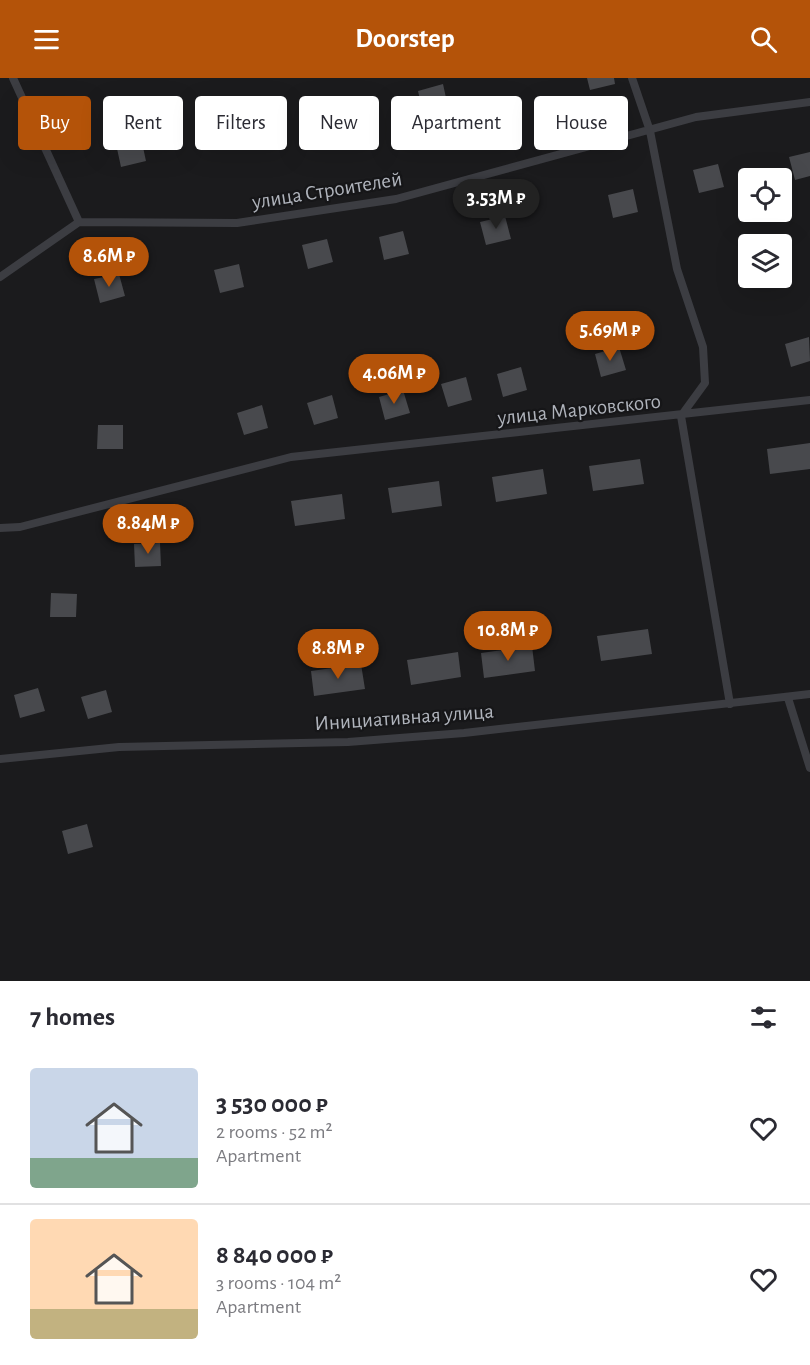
<!DOCTYPE html>
<meta charset="utf-8">
<style>
:root{--surface:#fff;--page:#f7f7f7;--text:#2b2b33;--muted:#7c7c81;--line:#e1e1e2;--accent:#b45309}
body{margin:0;font-family:"Alegreya Sans",sans-serif;background:var(--page);color:var(--text);height:100vh;display:flex;flex-direction:column;font-size:22px;white-space:nowrap}
*{box-sizing:border-box;margin:0}
p{font-size:20px;color:var(--muted)}
.icon{flex:none;width:33px;height:33px;fill:none;stroke:currentColor;stroke-width:2;stroke-linecap:round;stroke-linejoin:round}
.map{position:relative;height:903px;overflow:hidden}
.panel{display:flex;flex-direction:column;background:var(--surface);flex:1}
.panel>*{flex:none}
.top-card{position:absolute;left:18px;top:18px;width:774px;height:54px;display:flex;gap:12px}
.tools{position:absolute;left:738px;top:90px;display:grid;gap:12px}
.tools a{display:grid;place-items:center;width:54px;height:54px;border-radius:6px;background:var(--surface);box-shadow:0 6px 24px #0002;font-size:30px}
.price{position:absolute;translate:-50% -51px;padding:0 14px;border-radius:21px;background:var(--accent);color:#fff;font-size:20px;line-height:39px;filter:drop-shadow(0 2px 3px #0008)}
.price::after{content:'';position:absolute;left:50%;top:36px;width:18px;height:14px;margin-left:-9px;background:inherit;clip-path:polygon(0 0,100% 0,50% 100%)}
.price.active{background:#222;color:#fff}
ul{padding:0;list-style:none}
li{display:flex;align-items:center;gap:18px;height:150px;padding:0 30px}
li+li{border-top:2px solid var(--line)}
li span{display:grid;place-items:center;flex:none;width:168px;height:120px;border-radius:6px;color:#555}
li>.icon{margin-inline-start:auto}
span .icon{width:72px;height:72px;fill:#fffc;stroke-width:1}
li b{font-size:26px}
h2{display:flex;justify-content:space-between;align-items:center;height:72px;padding:0 30px;font-size:26px}
.pill{padding:0 21px;border-radius:6px;background:var(--surface);box-shadow:0 6px 24px #0002;font-size:21px;line-height:54px}
.pill.active{background:var(--accent);color:#fff}
header{display:flex;justify-content:space-between;align-items:center;height:78px;padding:0 30px;background:var(--accent);color:#fff;font-size:27px;font-weight:700}
.map>svg:first-child{display:block}
.building{fill:#48494d}
.lines{fill:none;stroke-linecap:round;stroke-linejoin:round}
.lane{stroke:#3c3d42;stroke-width:8}
.labels{text-anchor:middle;stroke-width:4.5;stroke-linejoin:round;paint-order:stroke}
.street-label{font-size:21px;fill:#afb3bb;stroke:#161618}
</style>
<header><svg class="icon" aria-label="menu" viewBox="0 0 24 24"><path d="M4 6h16M4 12h16M4 18h16"/></svg>Doorstep<svg class="icon" aria-label="search" viewBox="0 0 24 24"><circle cx="10" cy="10" r="6"/><path d="M15 15l6 6"/></svg></header>
<div class="map">
<svg width="810" height="903" viewBox="0 0 810 903">
<rect width="100%" height="100%" fill="#1b1b1d"/>
<!-- building -->
<path class="building" d="M587,0H614L615,6L590,12Z
M443,6L448,29L423,35L418,13Z
M362,22L368,45L343,51L337,28Z
M239,40L244,63L220,69L214,46Z
M141,60L146,83L121,89L116,66Z
M810,74V98L795,102L789,79Z
M718,86L724,109L699,115L693,92Z
M633,111L638,134L613,140L608,117Z
M505,138L511,161L486,167L480,144Z
M403,153L409,176L384,182L379,159Z
M327,161L333,184L308,191L302,167Z
M239,186L244,209L220,215L214,192Z
M119,196L125,218L100,225L94,201Z
M809,259L810,283L791,289L785,266Z
M619,269L626,292L601,299L595,276Z
M521,289L527,312L503,319L497,296Z
M466,299L472,322L448,329L441,306Z
M403,312L410,335L385,342L379,319Z
M332,317L338,340L314,347L307,325Z
M262,327L268,350L244,357L237,335Z
M98,347H123V371H97Z
M810,365V391L770,396L767,371Z
M640,381L644,406L593,413L589,388Z
M543,391L547,416L496,424L492,399Z
M439,403L442,428L392,435L388,410Z
M342,416L345,441L295,448L291,423Z
M160,465L161,488L135,489L134,466Z
M51,515L77,516L76,539H50Z
M648,551L652,576L601,583L597,558Z
M532,568L535,593L484,600L481,575Z
M458,574L461,599L411,607L407,582Z
M361,586L365,611L314,618L311,593Z
M38,610L45,633L20,640L14,617Z
M106,612L112,634L88,641L81,619Z
M87,746L93,769L68,776L62,753Z"/>
<g class="lines">
<!-- lane -->
<path class="lane" d="M13,0L79,144
M632,0L650,53L677,191L703,269L705,305L681,338L730,626
M0,199L79,144L237,145L396,121L696,39L810,24
M0,450L20,449L291,379L810,322
M788,620L810,690
M0,681L119,669L348,664L464,655L810,616"/>
</g>
<g class="labels">
<!-- street labels -->
<g class="street-label">
<text transform="translate(327 112) rotate(-9)" y="7">улица Строителей</text>
<text transform="translate(579 331) rotate(-6)" y="7">улица Марковского</text>
<text transform="translate(404 639) rotate(-4)" y="7">Инициативная улица</text>
</g>
</g>
</svg>
<div class="tools">
<a><svg class="icon" aria-label="locate" viewBox="0 0 24 24"><circle cx="12" cy="12" r="6"/><path d="M12 2v4M12 18v4M2 12h4M18 12h4"/></svg></a>
<a><svg class="icon" aria-label="layers" viewBox="0 0 24 24"><path d="M12 4l9 5-9 5-9-5zM3 14l9 5 9-5"/></svg></a>
</div>
<b class="price active" style="left:496px;top:152px">3.53M ₽</b>
<b class="price" style="left:109px;top:210px">8.6M ₽</b>
<b class="price" style="left:610px;top:284px">5.69M ₽</b>
<b class="price" style="left:394px;top:327px">4.06M ₽</b>
<b class="price" style="left:148px;top:477px">8.84M ₽</b>
<b class="price" style="left:508px;top:584px">10.8M ₽</b>
<b class="price" style="left:338px;top:602px">8.8M ₽</b>
<div class="top-card">
<a class="pill active">Buy</a>
<a class="pill">Rent</a>
<a class="pill">Filters</a>
<a class="pill">New</a>
<a class="pill">Apartment</a>
<a class="pill">House</a>
</div>
</div>
<section class="panel">
<h2>7 homes<svg class="icon" aria-label="filters" viewBox="0 0 24 24"><path d="M4 7h16M4 17h16"/><circle cx="9" cy="7" r="2"/><circle cx="15" cy="17" r="2"/></svg></h2>
<ul>
<li><span style="background:linear-gradient(#c9d6e8 75%,#7fa58c 0)"><svg class="icon" aria-label="home" viewBox="0 0 24 24"><path d="M3 11l9-7 9 7M6 9v11h12V9"/></svg></span><div><b>3 530 000 ₽</b><p>2 rooms · 52 m²</p><p>Apartment</p></div><svg class="icon" aria-label="heart" viewBox="0 0 24 24"><path d="M12 20l-8-8c-3-5 5-10 8-4 3-6 11-1 8 4z"/></svg></li>
<li><span style="background:linear-gradient(#ffd9b3 75%,#c2b280 0)"><svg class="icon" aria-label="home" viewBox="0 0 24 24"><path d="M3 11l9-7 9 7M6 9v11h12V9"/></svg></span><div><b>8 840 000 ₽</b><p>3 rooms · 104 m²</p><p>Apartment</p></div><svg class="icon" aria-label="heart" viewBox="0 0 24 24"><path d="M12 20l-8-8c-3-5 5-10 8-4 3-6 11-1 8 4z"/></svg></li>
</ul>
</section>
